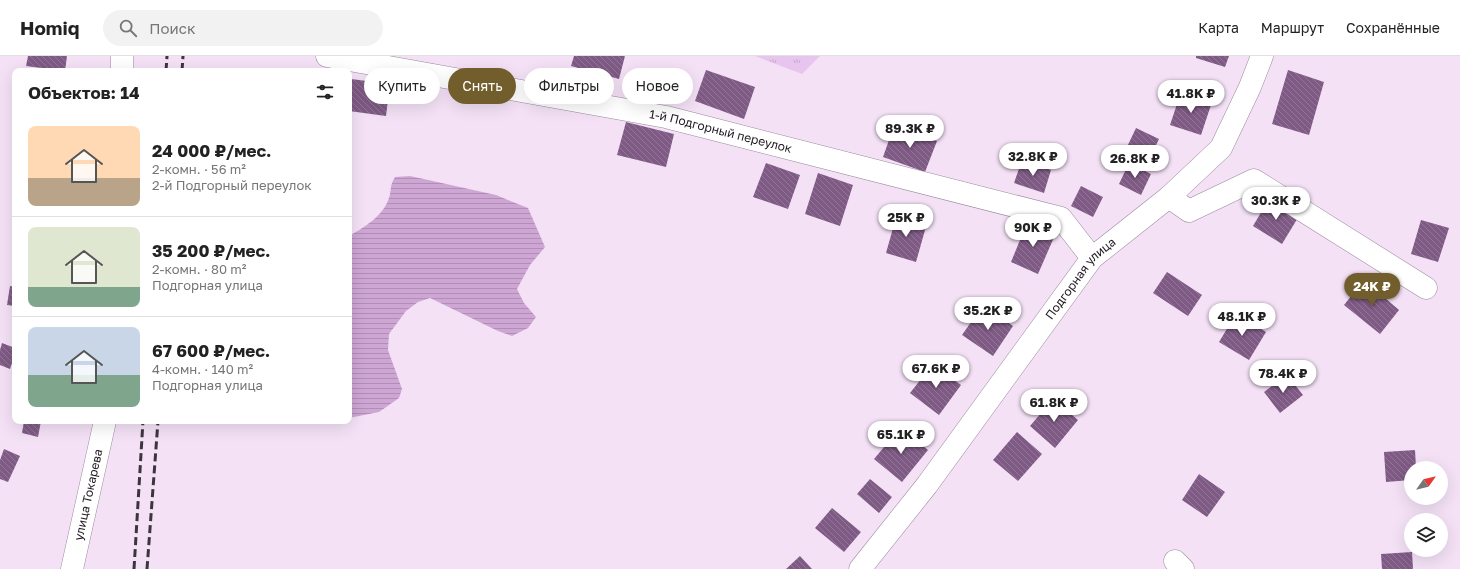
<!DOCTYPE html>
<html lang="ru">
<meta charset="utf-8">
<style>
:root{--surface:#fff;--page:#f2f2f2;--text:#222;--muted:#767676;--line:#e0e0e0;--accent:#725d2c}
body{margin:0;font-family:"Golos Text",sans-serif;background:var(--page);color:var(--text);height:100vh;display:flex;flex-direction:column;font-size:15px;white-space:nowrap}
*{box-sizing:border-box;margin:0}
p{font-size:13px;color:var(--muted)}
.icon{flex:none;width:22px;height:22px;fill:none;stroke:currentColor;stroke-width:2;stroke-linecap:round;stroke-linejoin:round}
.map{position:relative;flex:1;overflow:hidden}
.side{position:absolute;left:12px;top:12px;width:340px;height:356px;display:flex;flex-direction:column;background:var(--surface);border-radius:8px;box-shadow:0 4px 16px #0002}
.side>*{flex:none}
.guide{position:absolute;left:364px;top:12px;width:380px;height:36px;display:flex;gap:8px}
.needle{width:26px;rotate:56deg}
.controls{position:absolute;left:1404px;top:405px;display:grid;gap:8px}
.controls a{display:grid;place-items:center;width:44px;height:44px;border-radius:50%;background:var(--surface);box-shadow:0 4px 16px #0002;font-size:20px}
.price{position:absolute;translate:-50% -34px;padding:0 9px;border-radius:14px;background:#fff;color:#222;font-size:13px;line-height:26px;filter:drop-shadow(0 1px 2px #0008)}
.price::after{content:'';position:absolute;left:50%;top:24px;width:12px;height:9px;margin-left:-6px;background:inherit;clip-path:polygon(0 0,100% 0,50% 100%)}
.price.current{background:var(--accent);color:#fff}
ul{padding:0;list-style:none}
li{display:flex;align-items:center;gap:12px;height:100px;padding:0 16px}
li+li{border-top:1px solid var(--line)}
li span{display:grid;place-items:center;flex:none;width:112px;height:80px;border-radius:8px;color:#555}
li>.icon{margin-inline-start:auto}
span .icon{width:48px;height:48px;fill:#fffc;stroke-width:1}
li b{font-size:17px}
h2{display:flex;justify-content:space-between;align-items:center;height:48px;padding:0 16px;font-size:17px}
.tag{padding:0 14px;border-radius:18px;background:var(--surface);box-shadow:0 4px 16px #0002;font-size:14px;line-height:36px}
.tag.current{background:var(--accent);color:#fff}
header{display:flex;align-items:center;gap:24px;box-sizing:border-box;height:56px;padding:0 20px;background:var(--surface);border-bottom:1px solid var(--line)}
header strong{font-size:19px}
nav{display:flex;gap:22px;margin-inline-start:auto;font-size:14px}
.search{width:280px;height:36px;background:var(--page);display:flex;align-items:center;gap:10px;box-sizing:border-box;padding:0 14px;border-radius:22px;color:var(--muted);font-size:15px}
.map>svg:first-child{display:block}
.grass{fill:url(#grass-tufts)}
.water{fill:url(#water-rules)}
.building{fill:url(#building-back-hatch)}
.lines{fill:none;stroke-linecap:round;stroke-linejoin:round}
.street-casing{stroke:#9a899d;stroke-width:23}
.street{stroke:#fff;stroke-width:22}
.rail{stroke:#3d353e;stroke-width:3;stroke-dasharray:8 4;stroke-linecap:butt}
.labels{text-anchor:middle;stroke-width:3.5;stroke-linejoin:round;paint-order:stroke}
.street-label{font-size:12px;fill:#201a21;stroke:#f4e1f6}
</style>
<header>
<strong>Homiq</strong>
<div class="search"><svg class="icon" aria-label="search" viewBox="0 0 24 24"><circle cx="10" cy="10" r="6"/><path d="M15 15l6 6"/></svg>Поиск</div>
<nav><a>Карта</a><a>Маршрут</a><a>Сохранённые</a></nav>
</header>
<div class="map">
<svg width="1460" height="513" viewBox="0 0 1460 513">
<defs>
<pattern id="grass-tufts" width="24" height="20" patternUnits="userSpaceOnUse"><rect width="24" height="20" fill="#e8c5ee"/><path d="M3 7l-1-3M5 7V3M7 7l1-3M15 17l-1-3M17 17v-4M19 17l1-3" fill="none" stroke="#c7a9cc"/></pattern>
<pattern id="water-rules" width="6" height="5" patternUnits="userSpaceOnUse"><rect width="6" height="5" fill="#cea6d4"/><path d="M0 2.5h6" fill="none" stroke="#b18eb6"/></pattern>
<pattern id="building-back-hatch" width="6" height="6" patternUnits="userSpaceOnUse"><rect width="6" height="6" fill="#7f5a85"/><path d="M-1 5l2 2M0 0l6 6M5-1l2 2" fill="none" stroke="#917796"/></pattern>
</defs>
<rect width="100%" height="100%" fill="#f4e1f6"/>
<!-- grass -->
<path class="grass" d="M755,0H820L802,18Z"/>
<!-- water -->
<path class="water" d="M410,120L496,139L528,152L545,191L530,209L517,233L524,247L536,261L528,272L512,280L498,275L430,242L418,246L406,255L389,278L388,294L402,333L399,342L379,356L349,362V180C365,171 383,160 389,142C392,133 389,131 395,121Z"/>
<!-- building -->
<path class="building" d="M28,0H67L65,15L26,10Z
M574,0H625L619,23L571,10Z
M1196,0H1229L1225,11L1196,2Z
M706,14L755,31L744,63L695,45Z
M1288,14L1324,26L1309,79L1272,68Z
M351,23L390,28L386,60L349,55V39Z
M1181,36L1212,46L1201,79L1170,69Z
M626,66L674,78L666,111L617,99Z
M894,70L937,85L925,116L883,101Z
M1136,72L1159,83L1149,104L1126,93Z
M1022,104L1051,114L1044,137L1014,127Z
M766,107L800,119L788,153L753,141Z
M1129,107L1151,118L1141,139L1119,128Z
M818,117L853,129L840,170L805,158Z
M1081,130L1103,141L1093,161L1071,150Z
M1269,143L1299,160L1282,188L1253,170Z
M897,158L927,167L916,206L886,197Z
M1421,164L1449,172L1438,206L1411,198Z
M1027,167L1055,179L1038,218L1011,206Z
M1167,216L1202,239L1188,260L1153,237Z
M1364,224L1399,254L1380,278L1344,249Z
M10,230L15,231V250L7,249Z
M983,249L1013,270L993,300L962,279Z
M1236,258L1266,276L1249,304L1219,286Z
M2,287L15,292V298L10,313L0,309V294Z
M933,308L961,329L939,359L910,337Z
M1287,319L1303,339L1280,357L1264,336Z
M1053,343L1078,364L1055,392L1030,370Z
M24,365H41L38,381L22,377Z
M901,371L928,394L902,426L874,403Z
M1017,376L1042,398L1018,425L993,404Z
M4,393L20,400L8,426L0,423V404Z
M1415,394L1416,412H1411V424L1386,426L1384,396Z
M1199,418L1225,436L1207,461L1182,444Z
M870,423L892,441L879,457L857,438Z
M832,452L861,476L844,496L815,472Z
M1412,496L1413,513H1382L1381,498Z
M800,500L812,513H786Z"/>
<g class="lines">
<defs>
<g id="street">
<path id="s1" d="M327,0L666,61L1061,162L1092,202"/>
<path d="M122,15V0"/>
<path d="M1169,141L1189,155L1254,124L1426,232"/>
<path d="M1175,505L1183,513"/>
<path id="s2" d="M72,513L105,365"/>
<path id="s3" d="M860,513L927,429L1092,202L1169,141L1221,92L1250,31L1262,0"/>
</g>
</defs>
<!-- street casing -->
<use href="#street" class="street-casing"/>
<!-- street -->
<use href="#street" class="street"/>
<!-- rail -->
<path class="rail" d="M166,15L167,0
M182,15L183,0
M134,513L143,365
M147,513L158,365"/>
</g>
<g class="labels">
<!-- street labels -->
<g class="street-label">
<text dy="4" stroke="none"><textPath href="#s1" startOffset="401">1-й Подгорный переулок</textPath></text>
<text dy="4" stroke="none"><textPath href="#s3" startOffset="365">Подгорная улица</textPath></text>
<text dy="4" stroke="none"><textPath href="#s2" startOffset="76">улица Токарева</textPath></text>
</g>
</g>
</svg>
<div class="controls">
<a><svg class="needle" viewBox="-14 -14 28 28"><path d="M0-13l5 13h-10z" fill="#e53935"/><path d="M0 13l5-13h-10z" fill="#767676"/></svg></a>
<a><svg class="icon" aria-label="layers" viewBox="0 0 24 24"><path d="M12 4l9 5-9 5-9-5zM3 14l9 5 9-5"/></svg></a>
</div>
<b class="price" style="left:1191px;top:58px">41.8K ₽</b>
<b class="price" style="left:910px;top:93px">89.3K ₽</b>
<b class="price" style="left:1033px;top:121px">32.8K ₽</b>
<b class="price" style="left:1135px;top:123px">26.8K ₽</b>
<b class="price" style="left:1276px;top:165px">30.3K ₽</b>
<b class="price" style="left:906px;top:182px">25K ₽</b>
<b class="price" style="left:1033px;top:192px">90K ₽</b>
<b class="price current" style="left:1372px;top:251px">24K ₽</b>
<b class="price" style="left:988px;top:275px">35.2K ₽</b>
<b class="price" style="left:1242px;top:281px">48.1K ₽</b>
<b class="price" style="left:936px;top:333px">67.6K ₽</b>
<b class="price" style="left:1283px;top:338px">78.4K ₽</b>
<b class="price" style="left:1054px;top:367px">61.8K ₽</b>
<b class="price" style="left:901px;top:399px">65.1K ₽</b>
<div class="guide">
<a class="tag">Купить</a>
<a class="tag current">Снять</a>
<a class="tag">Фильтры</a>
<a class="tag">Новое</a>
</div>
<section class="side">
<h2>Объектов: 14<svg class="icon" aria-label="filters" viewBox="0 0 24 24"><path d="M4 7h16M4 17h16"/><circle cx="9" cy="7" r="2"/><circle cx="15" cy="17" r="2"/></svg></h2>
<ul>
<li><span style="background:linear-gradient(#ffd9b3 65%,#b9a48a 0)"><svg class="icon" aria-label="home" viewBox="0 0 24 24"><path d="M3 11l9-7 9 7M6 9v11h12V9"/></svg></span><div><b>24 000 ₽/мес.</b><p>2-комн. · 56 m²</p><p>2-й Подгорный переулок</p></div></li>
<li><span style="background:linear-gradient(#dfe7d0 75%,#7fa58c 0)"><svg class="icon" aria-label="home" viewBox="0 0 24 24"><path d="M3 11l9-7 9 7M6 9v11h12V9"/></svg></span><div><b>35 200 ₽/мес.</b><p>2-комн. · 80 m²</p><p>Подгорная улица</p></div></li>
<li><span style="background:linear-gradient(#c9d6e8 60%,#7fa58c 0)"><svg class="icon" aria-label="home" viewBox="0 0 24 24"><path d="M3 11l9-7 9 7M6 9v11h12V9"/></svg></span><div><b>67 600 ₽/мес.</b><p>4-комн. · 140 m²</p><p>Подгорная улица</p></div></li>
</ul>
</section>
</div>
